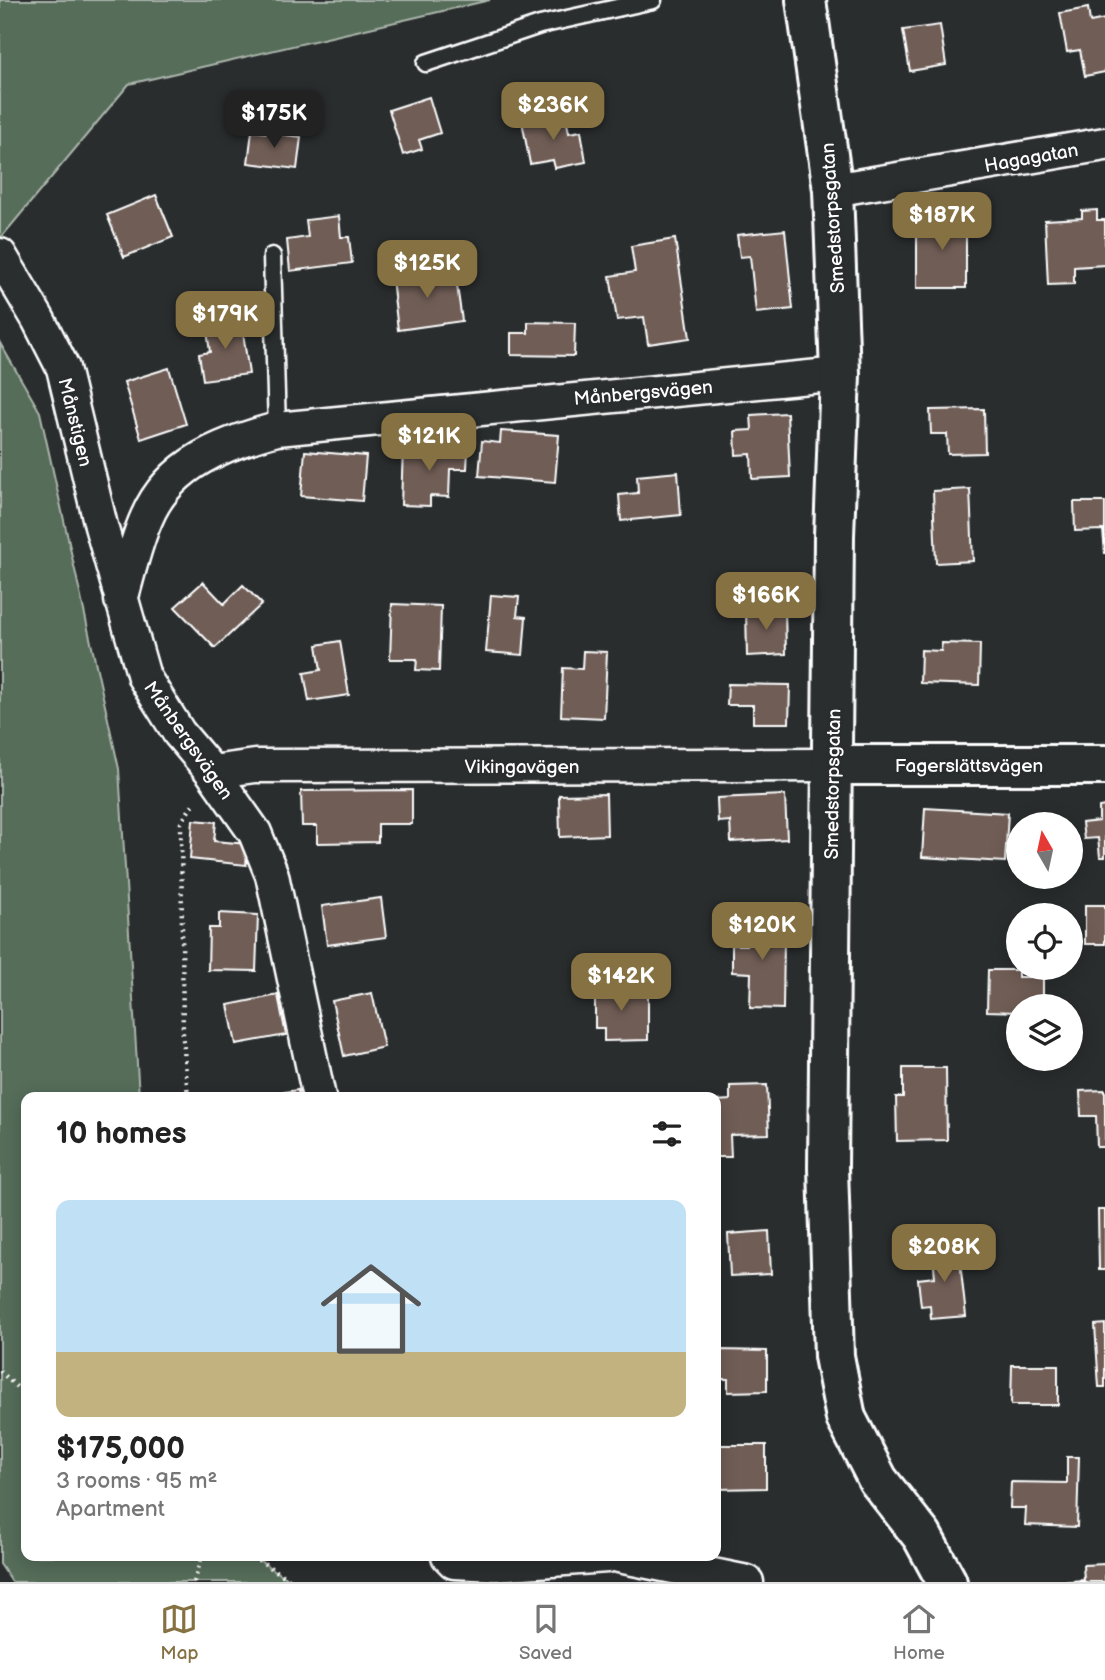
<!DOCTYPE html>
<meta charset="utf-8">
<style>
:root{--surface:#fff;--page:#f6f6f6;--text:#222;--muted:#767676;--line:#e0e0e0;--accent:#857141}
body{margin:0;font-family:"Balsamiq Sans",sans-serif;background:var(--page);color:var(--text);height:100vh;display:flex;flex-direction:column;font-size:26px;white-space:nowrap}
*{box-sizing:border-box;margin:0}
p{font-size:23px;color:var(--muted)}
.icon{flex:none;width:38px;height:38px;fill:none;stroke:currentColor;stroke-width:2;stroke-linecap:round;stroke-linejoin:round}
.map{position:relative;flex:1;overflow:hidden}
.panel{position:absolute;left:21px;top:1092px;width:700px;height:469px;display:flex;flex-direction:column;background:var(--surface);border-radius:14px;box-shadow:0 4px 18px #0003}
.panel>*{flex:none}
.needle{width:46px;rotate:351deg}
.tools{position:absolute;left:1006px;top:812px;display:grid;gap:14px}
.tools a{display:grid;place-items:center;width:77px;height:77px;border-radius:50%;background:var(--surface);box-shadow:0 4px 18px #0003;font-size:35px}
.price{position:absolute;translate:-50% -60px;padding:0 16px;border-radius:14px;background:var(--accent);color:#fff;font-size:23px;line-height:46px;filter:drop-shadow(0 2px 4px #0008)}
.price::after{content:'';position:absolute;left:50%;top:42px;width:21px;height:16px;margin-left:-10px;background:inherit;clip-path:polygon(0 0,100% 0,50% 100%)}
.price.selected{background:#222;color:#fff}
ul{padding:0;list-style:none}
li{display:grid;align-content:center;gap:14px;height:371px;padding:0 35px}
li+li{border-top:2px solid var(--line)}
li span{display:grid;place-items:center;height:217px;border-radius:14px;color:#555}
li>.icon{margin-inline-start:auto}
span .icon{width:126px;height:126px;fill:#fffc;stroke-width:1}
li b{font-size:30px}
h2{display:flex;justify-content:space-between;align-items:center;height:84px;padding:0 35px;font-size:30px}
.dock{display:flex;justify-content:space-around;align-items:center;height:98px;border-top:2px solid var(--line);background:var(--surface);font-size:19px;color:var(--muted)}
.dock a{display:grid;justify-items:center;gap:4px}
.dock .selected{color:var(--accent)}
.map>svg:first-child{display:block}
.green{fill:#576d5a;stroke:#abb6ac;stroke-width:2}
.building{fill:#6f5d57;stroke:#fff;stroke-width:2}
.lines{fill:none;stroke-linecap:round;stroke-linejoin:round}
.service-casing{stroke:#fff;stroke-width:21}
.minor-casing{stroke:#fff;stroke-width:37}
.tertiary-casing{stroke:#fff;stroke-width:44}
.path{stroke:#fff;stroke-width:4.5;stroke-dasharray:2 5;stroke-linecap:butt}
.service{stroke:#2a2d2e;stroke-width:16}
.minor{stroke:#2a2d2e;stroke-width:32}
.tertiary{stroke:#2a2d2e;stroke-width:38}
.labels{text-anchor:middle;stroke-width:6;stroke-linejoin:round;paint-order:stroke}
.street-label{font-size:19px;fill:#fff;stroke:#2a2d2e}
</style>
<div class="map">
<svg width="1105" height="1582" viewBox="0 0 1105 1582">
<rect width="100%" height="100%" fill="#2a2d2e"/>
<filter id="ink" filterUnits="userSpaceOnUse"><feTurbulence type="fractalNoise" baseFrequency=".0143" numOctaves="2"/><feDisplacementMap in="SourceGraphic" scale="14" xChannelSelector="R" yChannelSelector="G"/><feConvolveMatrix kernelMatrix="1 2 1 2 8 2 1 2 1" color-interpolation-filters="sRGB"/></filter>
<g filter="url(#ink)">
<!-- green -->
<path class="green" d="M0,0H490L129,84L0,239Z
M0,343L40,412L119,769L139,1097H26V1556H252L293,1582H12L0,1564Z"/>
<!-- building -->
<path class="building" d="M1088,8L1090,22L1105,19V72L1085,76L1080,50L1067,52L1060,13Z
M940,25L946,65L910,71L903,30Z
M429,97L440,133L419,140L422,149L403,155L389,110Z
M565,113L569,133L581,131L586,162L555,168L553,160L530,164L522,121Z
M252,131L301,137L297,169L248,163Z
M156,195L173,237L124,257L107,215Z
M1097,210V220H1105V265L1074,267V284L1048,285L1045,220L1082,218V211Z
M339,216L341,237H349L352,263L290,271L287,240L308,237L306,220Z
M917,217H966V288H917Z
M785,230L793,309L756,313L750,256L740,257L737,235Z
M675,239L690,338L648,344L644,317L617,320L610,276L635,272L631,246Z
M455,271L462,321L398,330L392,279Z
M241,319L249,374L203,380L199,354L210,352L206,324Z
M528,322L575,323L574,356L511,355V333H528Z
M169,368L186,424L141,439L124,382Z
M984,409L985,453L948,454L947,434H931L930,410Z
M787,413L790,477L752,479L751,454L736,455L735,431L752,430L751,415Z
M501,431L559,435L555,482L479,476L482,441L500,443Z
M403,447L468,449L467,469H450L449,497L430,496V506L401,505Z
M305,451L366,456L362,501L301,496Z
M678,472L681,515L621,521L619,495L638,493L637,476Z
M970,489L973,561L936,563L933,491Z
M1074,502H1105V554L1103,530L1075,531Z
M203,582L224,604L243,585L262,604L215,648L175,607Z
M491,595L519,597L517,616L526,617L523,655L486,652Z
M392,604L441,606L439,671L416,670L417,659H390Z
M785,608L786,654L747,656L746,609Z
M340,641L349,695L309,701L304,673L321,670L317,645Z
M942,643L980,644L979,685L920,683L921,650L941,651Z
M583,651L607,652L604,718L561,716L563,668L582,669Z
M728,684L790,685L789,723H753V705H727Z
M412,790V824H378V842L317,843V826H302L301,791Z
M606,794L607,835L560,837L559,795Z
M785,795L787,839L731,842L730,821L718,822L717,798Z
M1105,806V857H1100L1098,838L1084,839L1082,823L1099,821V807Z
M925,808L1008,813L1005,862L922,857Z
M193,820L216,822L214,841L248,844L246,865L190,859Z
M381,898L386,937L327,945L322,906Z
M1085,905H1105V944H1085Z
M219,913L258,915L256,971L208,970L209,928H219Z
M748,916L778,917V939H784L783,1009L750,1008L751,973L732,972V945H747Z
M988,970H1018V977H1043V1006H1018V1012L987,1011Z
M595,983H625V995H648V1040L604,1041V1028H595Z
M372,993L384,1047L344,1056L332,1001Z
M278,995L286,1035L236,1044L228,1005Z
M903,1068H946L947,1140L897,1141L896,1097H903Z
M767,1085L769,1134L730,1135L731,1157H716V1101L730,1100V1086Z
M298,1090L299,1097H252Z
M1105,1090V1147H1097L1096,1116H1081L1080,1091Z
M1098,1210H1105V1270H1099Z
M769,1231L771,1274L730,1276L728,1234Z
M958,1243L966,1316L931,1319L930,1305L921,1306L918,1279L935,1277L932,1246Z
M1105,1324V1387H1099L1095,1325Z
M720,1350L767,1351V1391L728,1392V1379H720Z
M1012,1365H1058V1405H1011Z
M716,1445H766V1488L717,1489Z
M1067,1457H1079L1077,1527L1025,1525L1026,1508H1010L1011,1482L1067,1483Z
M1105,1564V1582H1057L1084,1580L1083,1565Z"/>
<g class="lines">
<defs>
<path id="service" d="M426,63L540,25L653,0
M272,256L277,429"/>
<path id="minor" d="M833,190L1105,144
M0,255L38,319L63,368L101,526L144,677L179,733L212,772L255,833L272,875L319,1097
M121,600C129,573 135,543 147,517C170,463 225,443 277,429L840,374
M212,772L255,766L832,765
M448,1556L454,1562L496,1564L607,1556
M619,1556L747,1582"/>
<path id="tertiary" d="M806,0L833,190L840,374L834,536L828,1168L834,1356L846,1418L878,1480L922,1536L947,1582
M832,765H1105"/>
</defs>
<!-- service casing -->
<use href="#service" class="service-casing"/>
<!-- minor casing -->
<use href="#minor" class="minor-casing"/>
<!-- tertiary casing -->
<use href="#tertiary" class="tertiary-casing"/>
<!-- path -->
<path class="path" d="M188,1097L183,1039L181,823L195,801
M0,1371L26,1396
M252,1556L294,1582
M194,1582L202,1556"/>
<!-- service -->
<use href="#service" class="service"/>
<!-- minor -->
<use href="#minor" class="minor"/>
<!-- tertiary -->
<use href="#tertiary" class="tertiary"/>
</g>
</g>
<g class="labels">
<!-- street labels -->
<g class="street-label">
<text transform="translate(1031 157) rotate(-10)" y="7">Hagagatan</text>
<text transform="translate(832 218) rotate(-94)" y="7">Smedstorpsgatan</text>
<text transform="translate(643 392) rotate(-5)" y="7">Månbergsvägen</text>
<text transform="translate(76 422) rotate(76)" y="7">Månstigen</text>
<text transform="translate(189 740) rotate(55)" y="7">Månbergsvägen</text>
<text x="969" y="772">Fagerslättsvägen</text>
<text x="522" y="773">Vikingavägen</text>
<text transform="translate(832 784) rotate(-89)" y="7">Smedstorpsgatan</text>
</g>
</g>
</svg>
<div class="tools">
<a><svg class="needle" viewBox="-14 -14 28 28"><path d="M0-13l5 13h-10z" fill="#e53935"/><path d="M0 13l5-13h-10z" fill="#767676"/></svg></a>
<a><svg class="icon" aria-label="locate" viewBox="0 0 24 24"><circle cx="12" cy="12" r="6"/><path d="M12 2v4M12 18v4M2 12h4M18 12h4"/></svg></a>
<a><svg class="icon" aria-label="layers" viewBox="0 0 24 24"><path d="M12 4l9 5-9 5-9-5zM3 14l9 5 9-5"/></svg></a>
</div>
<b class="price" style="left:553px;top:142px">$236K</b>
<b class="price selected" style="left:274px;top:150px">$175K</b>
<b class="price" style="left:942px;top:252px">$187K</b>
<b class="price" style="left:427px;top:300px">$125K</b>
<b class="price" style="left:225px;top:351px">$179K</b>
<b class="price" style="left:429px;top:473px">$121K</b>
<b class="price" style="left:766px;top:632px">$166K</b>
<b class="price" style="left:762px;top:962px">$120K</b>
<b class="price" style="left:621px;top:1013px">$142K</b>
<b class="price" style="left:944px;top:1284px">$208K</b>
<section class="panel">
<h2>10 homes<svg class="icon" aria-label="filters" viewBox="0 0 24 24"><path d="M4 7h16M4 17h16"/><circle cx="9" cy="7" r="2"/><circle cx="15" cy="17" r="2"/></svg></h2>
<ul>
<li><span style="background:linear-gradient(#bfe0f5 70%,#c2b280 0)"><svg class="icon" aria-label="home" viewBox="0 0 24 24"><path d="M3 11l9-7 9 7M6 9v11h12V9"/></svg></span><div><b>$175,000</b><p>3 rooms · 95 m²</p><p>Apartment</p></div></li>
</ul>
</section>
</div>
<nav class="dock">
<a class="selected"><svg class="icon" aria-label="map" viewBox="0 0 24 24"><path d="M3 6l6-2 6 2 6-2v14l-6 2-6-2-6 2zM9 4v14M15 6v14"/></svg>Map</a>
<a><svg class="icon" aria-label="saved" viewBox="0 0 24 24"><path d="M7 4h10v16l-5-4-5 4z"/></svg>Saved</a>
<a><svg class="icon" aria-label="home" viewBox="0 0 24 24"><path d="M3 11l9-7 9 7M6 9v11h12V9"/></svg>Home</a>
</nav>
